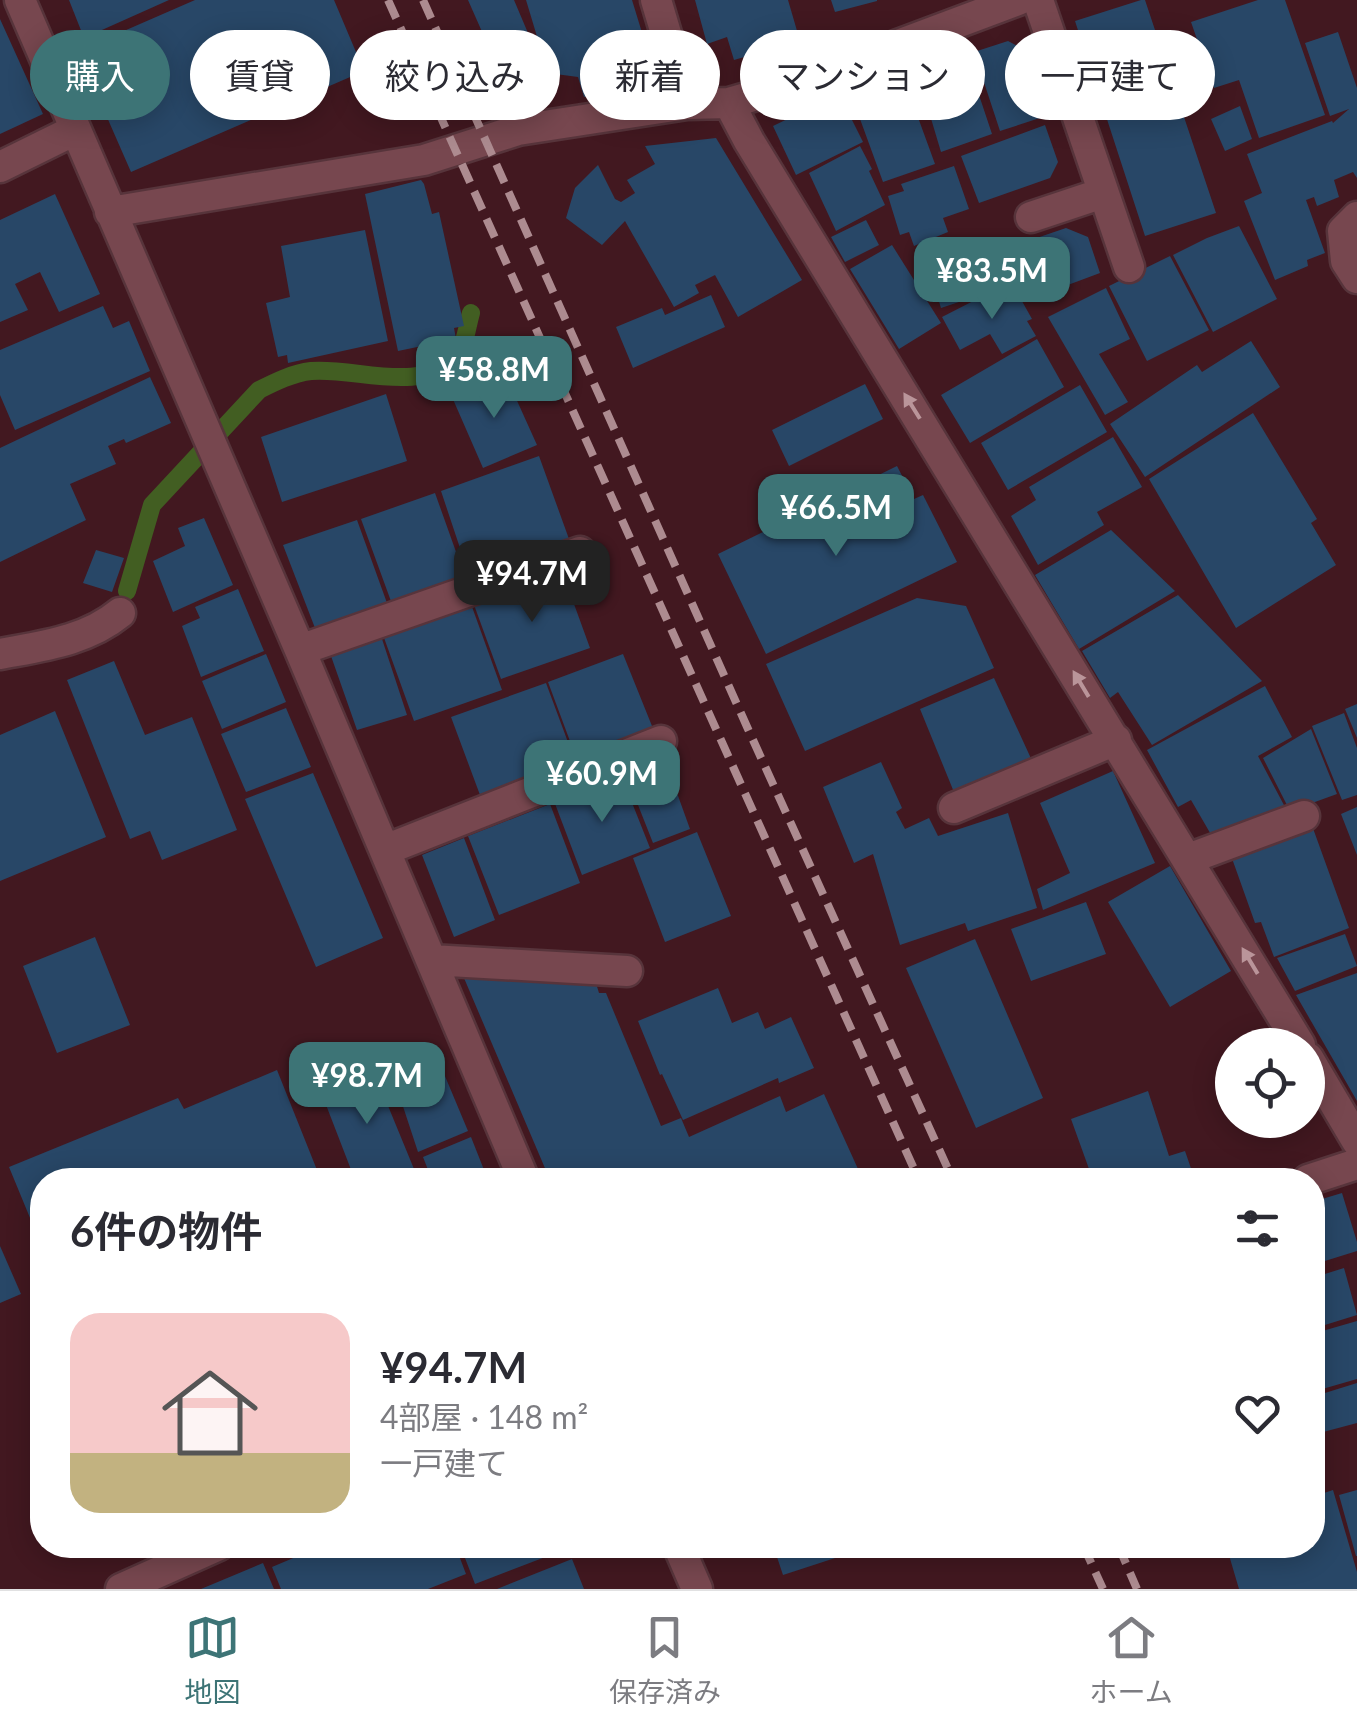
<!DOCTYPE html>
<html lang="ja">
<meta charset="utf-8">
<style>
:root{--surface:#fff;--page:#f7f7f7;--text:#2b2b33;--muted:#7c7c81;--line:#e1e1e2;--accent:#3d7476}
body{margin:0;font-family:Lato,"Noto Sans JP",sans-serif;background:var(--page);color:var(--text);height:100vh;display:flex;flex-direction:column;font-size:38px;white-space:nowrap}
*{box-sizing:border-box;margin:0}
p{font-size:32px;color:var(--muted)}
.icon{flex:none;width:55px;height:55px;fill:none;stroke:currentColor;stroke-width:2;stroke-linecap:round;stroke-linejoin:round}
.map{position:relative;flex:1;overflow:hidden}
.drawer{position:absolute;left:30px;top:1168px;width:1295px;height:390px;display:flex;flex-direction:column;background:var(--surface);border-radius:40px;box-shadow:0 5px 25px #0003}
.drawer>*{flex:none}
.top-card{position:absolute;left:30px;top:30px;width:1298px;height:90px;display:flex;gap:20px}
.controls{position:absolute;left:1215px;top:1028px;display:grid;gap:20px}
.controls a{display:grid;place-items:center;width:110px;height:110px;border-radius:50%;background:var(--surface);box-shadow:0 5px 25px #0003;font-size:50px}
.price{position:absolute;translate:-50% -85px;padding:0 22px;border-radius:20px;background:var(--accent);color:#fff;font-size:32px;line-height:65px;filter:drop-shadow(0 2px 5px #0008)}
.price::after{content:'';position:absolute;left:50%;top:60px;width:30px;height:22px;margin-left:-15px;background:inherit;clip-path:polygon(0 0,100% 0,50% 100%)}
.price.on{background:#222;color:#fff}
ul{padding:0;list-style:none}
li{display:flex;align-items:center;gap:30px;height:250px;padding:0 40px}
li span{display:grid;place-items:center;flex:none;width:280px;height:200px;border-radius:30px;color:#555}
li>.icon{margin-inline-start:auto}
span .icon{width:120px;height:120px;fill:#fffc;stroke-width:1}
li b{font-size:42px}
h2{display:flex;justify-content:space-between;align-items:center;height:120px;padding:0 40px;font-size:42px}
.pill{padding:0 35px;border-radius:45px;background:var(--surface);box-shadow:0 5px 25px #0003;font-size:35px;line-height:90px}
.pill.on{background:var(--accent);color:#fff}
.tabs{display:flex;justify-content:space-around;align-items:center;height:140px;border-top:2px solid var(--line);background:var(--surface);font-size:28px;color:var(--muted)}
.tabs a{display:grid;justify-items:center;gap:5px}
.tabs .on{color:var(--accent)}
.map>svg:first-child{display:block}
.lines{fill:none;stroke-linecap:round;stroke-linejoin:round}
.stream{stroke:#425e22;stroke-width:18}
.building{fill:#284767}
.minor-casing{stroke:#57343b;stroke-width:35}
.minor{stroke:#77474f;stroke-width:30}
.rail{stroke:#ad8b90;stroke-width:8;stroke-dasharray:20 10;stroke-linecap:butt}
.oneway{fill:#ba959a}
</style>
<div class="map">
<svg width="1357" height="1589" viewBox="0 0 1357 1589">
<rect width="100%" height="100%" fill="#421820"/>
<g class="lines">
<!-- stream -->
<path class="stream" d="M127,591L152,505L259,390C275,382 293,373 311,371C357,367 419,395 456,357C465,348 467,326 471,313"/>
</g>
<!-- building -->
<path class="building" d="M69,0H169L84,38Z
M195,0H334L364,71L131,172L78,51Z
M468,0H514L539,59L502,77Z
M526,0H632L651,62L636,66L635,74L608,82L610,89L584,97L578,77L548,73Z
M695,0H788L800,41L734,60L727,37L707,44Z
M831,0H877V1L835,12Z
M1141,0H1145L1216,213L1145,236L1075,21Z
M1258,0H1285L1325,115L1259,138L1239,80L1214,88L1191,22Z
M0,19L43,114L0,134Z
M1338,32L1357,88V178L1353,172L1334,180L1339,197L1317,206L1314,197L1306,200L1325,253L1307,260L1308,266L1275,280L1244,201L1262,193L1247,154L1332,121L1333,123L1349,109L1330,116L1305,43Z
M1008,41L1023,49L1046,116L1000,131L974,52Z
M967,59L992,134L941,152L918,75Z
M904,79L935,164L883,182L856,108L887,98L883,85Z
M839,94L863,142L796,175L773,126Z
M1240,106L1252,139L1225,151L1211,119Z
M1045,125L1058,162L1050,178L979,203L961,156Z
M716,138L802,280L738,317L715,275L695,285L699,293L674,307L625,221L602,245L566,218L575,188L598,165L615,199L621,202L635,193L627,180L655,164L645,146Z
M860,146L872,169L869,171L885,205L836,231L809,173Z
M954,166L969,209L943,218L948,232L914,246L909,232L900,235L888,196L904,191L901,184Z
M421,180L424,184L432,214L439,212L464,326L454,328L456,339L398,351L365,194Z
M55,194L100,294L59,312L40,272L15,284L28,310L0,322V220Z
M866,220L879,245L845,262L831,237Z
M1239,226L1277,299L1213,332L1173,255L1207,238Z
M1066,228L1088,237L1100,273L1033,298L1016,245Z
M365,230L388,341L288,363L287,355L278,357L266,303L290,297L281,246Z
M892,245L941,323L899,349L850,269Z
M1007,245L1019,282L941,308L936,292L929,295L915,257L944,247L949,263L958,260L964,276L983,271L977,255Z
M1170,256L1209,330L1147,361L1109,286Z
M1106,288L1130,339L1099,354L1128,402L1105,415L1048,317Z
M1003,290L1018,294L1032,319L1027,321L1036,336L1002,354L990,334L960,350L942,317L983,296L984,299Z
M711,295L725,327L633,368L616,327L662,308L665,315Z
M103,306L113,328L129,321L150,371L15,430L0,395V350Z
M1037,339L1064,387L970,443L941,395Z
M1251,341L1280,387L1145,477L1110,424L1197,365L1202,372Z
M504,372L537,445L483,468L452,397Z
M150,377L171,423L126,443L124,439L108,446L116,464L70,484L86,520L0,562V448Z
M865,384L883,419L789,466L772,430Z
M1080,385L1107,432L1008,490L981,443Z
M386,394L407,461L282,502L261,437Z
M1253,413L1317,519L1311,523L1336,565L1236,628L1149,479Z
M1113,437L1142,487L1097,512L1104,525L1038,565L1011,516L1036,500L1029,487Z
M539,456L569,539L469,575L441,491Z
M897,466L914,499L923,495L957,562L766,654L718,554Z
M435,493L465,577L392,604L361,519Z
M204,518L233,585L173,612L153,561L185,546L178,528Z
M357,520L387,603L315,628L283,545Z
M1111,530L1175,591L1079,649L1035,575Z
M96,550L124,558L112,592L83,583Z
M562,571L590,648L501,679L473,602Z
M238,589L264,651L201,677L182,626L200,618L195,607Z
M1178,595L1262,681L1152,745L1118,692L1110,698L1082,651Z
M917,598L966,606L994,668L805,751L766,664Z
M471,604L502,690L414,721L383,635Z
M382,639L407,715L357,730L331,656Z
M266,654L286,702L222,729L202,681Z
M623,654L654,731L577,760L548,682Z
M114,661L145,735L192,717L237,830L162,860L150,831L130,839L67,680Z
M994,678L1034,765L956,797L920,709Z
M546,683L575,761L480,795L451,717Z
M1265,686L1292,737L1258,756L1285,807L1213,838L1191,800L1178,807L1147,750Z
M1357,704V738L1345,709Z
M286,708L311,767L246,792L221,734Z
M55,711L106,837L0,881V735Z
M1344,713L1357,748V795L1342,800L1312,726Z
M1311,729L1337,794L1290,811L1263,758Z
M664,757L690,829L653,843L625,772Z
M881,762L902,808L896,812L905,829L929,818L938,836L1008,813L1037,908L968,931L965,923L900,945L873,854L854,863L823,787Z
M1113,771L1155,863L1043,910L1037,889L1070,873L1040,803Z
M313,773L383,938L316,967L245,799Z
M621,775L650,848L582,875L554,801Z
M550,804L580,883L499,915L468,836Z
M1357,807V855L1341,814Z
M1310,820L1349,928L1274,957L1261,922L1255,923L1229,850Z
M697,832L731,916L665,942L633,858Z
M464,838L495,920L454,937L422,855Z
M1170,866L1231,971L1170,1007L1108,902Z
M1086,902L1106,954L1031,981L1011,929Z
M1345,934L1357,966L1295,991L1277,958Z
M95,937L130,1025L57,1053L23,966Z
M975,939L1043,1098L976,1128L906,968Z
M1357,973V1101L1296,995Z
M464,978L595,980L599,993H606L661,1126L681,1118L689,1137L780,1096L786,1112L824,1094L863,1180H550Z
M718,988L732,1023L758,1012L765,1029L791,1017L814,1068L779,1083L778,1078L683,1120L662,1074L660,1075L638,1021Z
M437,1057L468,1131L418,1152L393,1076Z
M370,1062L414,1169L387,1180H355L323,1097L343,1089L337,1075Z
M277,1070L321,1180H42V1247L9,1167L178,1098L184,1109Z
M1148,1091L1169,1156L1185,1151L1195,1180H1093L1071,1119Z
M471,1137L488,1180H432L423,1157Z
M1342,1193L1357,1242V1251L1312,1265V1202Z
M0,1246L21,1294L0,1303Z
M1344,1268L1357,1315L1312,1329V1278Z
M1357,1321V1379L1312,1392V1334Z
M1357,1383V1423L1312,1435V1397Z
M1333,1490L1357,1572V1589H1239L1226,1545H1312V1497Z
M1357,1490V1556H1356L1339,1495Z
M324,1545H455L466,1574L428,1589H281L272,1567Z
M460,1545H559L561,1551L475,1584Z
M773,1545H871L872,1546L783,1575Z
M572,1559L584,1589H497Z
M263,1563L274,1589H201Z"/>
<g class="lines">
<defs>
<path id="minor" d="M20,0L300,650L524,1180
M656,0L687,104
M1038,0L1129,267
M729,103L749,141L1300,1045
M0,167L75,130
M110,212L424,160L518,130L687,104L729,103L794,84L1018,0
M1031,217L1103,193
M1357,217L1343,231L1346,261L1357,278
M300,650L580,552
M0,654C42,646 86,641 120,613
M954,808L1116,740
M385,850L661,741
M1188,859L1304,816
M431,960L627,971
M1308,1058L1357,1141
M1308,1180L1357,1164
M678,1545L697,1589
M121,1589L219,1545"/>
</defs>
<!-- minor casing -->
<use href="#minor" class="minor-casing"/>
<!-- minor -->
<use href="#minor" class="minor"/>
<!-- rail -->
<path class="rail" d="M388,0L919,1180
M423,0L748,729L953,1180
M1083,1545L1103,1589
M1118,1545L1137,1589"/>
</g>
<!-- one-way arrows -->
<defs><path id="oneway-solid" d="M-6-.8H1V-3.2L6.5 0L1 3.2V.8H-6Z" transform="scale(2.5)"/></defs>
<g class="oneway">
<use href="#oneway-solid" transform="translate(912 406) rotate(-122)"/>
<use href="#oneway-solid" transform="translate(1081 684) rotate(-121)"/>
<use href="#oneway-solid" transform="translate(1250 961) rotate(-121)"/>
</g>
</svg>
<div class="controls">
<a><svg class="icon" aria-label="locate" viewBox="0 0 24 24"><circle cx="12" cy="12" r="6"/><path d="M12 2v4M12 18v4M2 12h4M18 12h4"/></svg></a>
</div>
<b class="price" style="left:992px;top:322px">¥83.5M</b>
<b class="price" style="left:494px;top:421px">¥58.8M</b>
<b class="price" style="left:836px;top:559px">¥66.5M</b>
<b class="price on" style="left:532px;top:625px">¥94.7M</b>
<b class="price" style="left:602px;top:825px">¥60.9M</b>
<b class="price" style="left:367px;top:1127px">¥98.7M</b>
<div class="top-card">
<a class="pill on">購入</a>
<a class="pill">賃貸</a>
<a class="pill">絞り込み</a>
<a class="pill">新着</a>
<a class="pill">マンション</a>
<a class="pill">一戸建て</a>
</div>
<section class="drawer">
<h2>6件の物件<svg class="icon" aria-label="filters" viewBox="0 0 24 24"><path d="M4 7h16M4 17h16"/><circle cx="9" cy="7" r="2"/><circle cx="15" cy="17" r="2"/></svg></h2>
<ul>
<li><span style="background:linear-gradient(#f6c9c9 70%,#c2b280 0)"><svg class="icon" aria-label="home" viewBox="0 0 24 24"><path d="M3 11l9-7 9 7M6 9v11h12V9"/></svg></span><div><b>¥94.7M</b><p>4部屋 · 148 m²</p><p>一戸建て</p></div><svg class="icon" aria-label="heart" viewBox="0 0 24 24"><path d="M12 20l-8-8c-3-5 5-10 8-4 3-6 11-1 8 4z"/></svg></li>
</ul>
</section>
</div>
<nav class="tabs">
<a class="on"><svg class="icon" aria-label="map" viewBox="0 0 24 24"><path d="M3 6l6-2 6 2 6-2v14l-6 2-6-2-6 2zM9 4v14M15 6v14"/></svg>地図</a>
<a><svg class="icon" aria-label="saved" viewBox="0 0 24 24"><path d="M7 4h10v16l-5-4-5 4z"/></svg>保存済み</a>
<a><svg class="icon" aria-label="home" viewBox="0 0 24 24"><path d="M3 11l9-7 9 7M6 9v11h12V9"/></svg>ホーム</a>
</nav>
